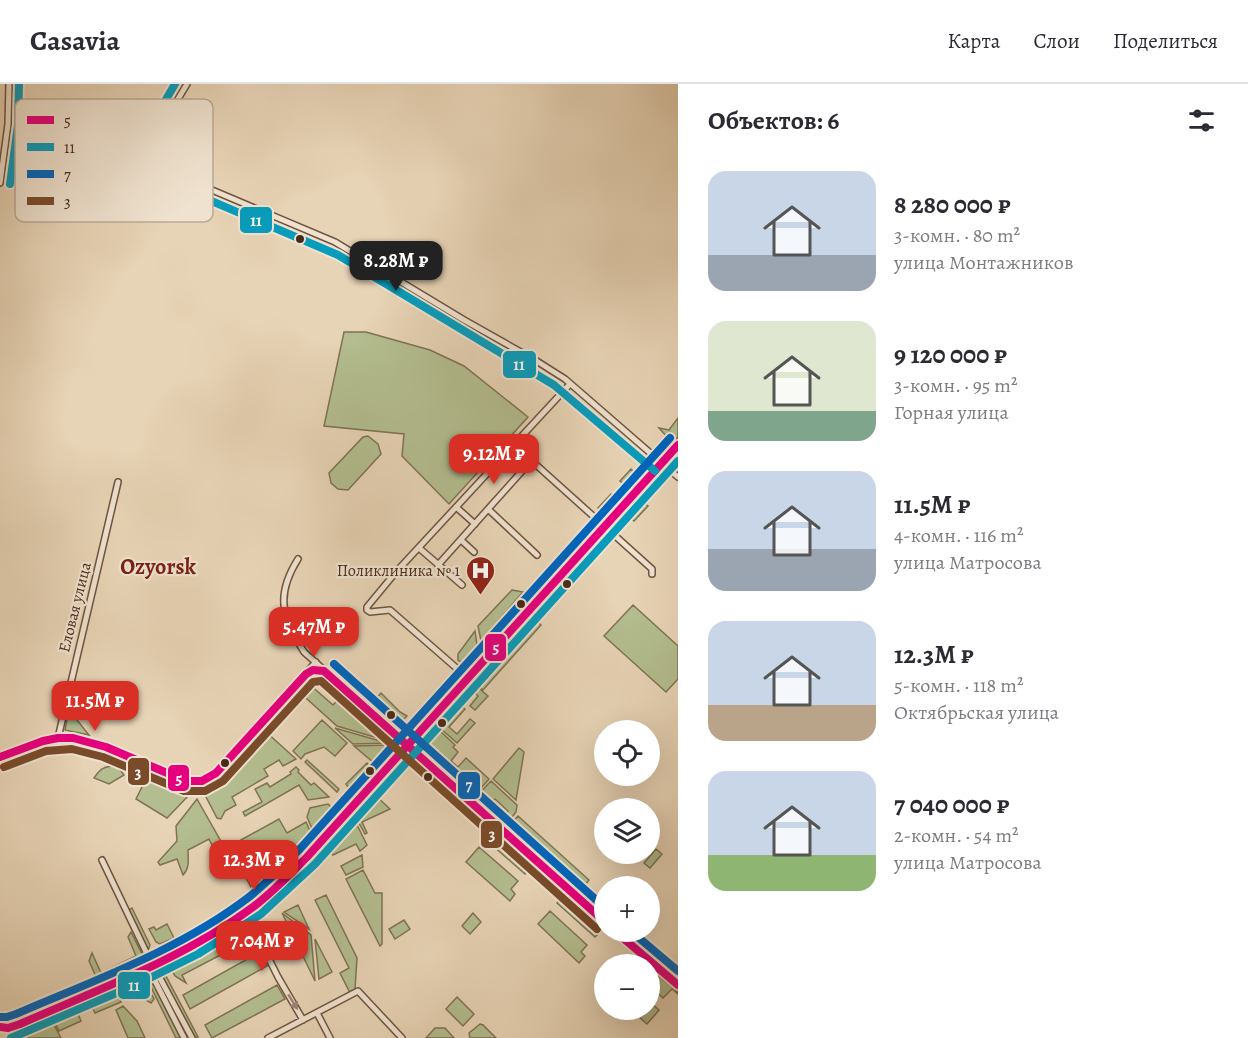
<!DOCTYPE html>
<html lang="ru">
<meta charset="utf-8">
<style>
:root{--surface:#fff;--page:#f7f7f7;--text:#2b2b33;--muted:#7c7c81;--line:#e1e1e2;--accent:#d93025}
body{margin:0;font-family:Alegreya,serif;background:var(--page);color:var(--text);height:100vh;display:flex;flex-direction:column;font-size:22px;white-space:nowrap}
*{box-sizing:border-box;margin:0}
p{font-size:20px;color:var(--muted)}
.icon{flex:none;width:33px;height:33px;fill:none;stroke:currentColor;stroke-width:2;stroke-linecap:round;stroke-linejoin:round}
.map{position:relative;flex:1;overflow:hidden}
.sheet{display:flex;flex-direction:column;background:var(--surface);width:570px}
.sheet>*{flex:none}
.controls{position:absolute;left:594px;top:636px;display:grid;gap:12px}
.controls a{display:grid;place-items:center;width:66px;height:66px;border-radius:50%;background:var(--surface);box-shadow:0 6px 24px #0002;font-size:30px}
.price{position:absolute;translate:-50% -51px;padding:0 14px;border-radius:12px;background:var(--accent);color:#fff;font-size:20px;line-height:39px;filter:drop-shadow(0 2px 3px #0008)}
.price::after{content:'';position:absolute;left:50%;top:36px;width:18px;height:14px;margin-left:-9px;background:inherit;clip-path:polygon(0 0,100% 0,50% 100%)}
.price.current{background:#222;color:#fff}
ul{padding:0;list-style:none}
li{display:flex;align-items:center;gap:18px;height:150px;padding:0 30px}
li span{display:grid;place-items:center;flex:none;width:168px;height:120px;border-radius:18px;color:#555}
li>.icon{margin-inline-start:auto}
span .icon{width:72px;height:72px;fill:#fffc;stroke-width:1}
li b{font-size:26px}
h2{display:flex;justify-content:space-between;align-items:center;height:72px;padding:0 30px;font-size:26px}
header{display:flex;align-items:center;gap:36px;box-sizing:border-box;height:84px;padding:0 30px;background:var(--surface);border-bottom:2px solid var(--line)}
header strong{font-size:28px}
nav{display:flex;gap:33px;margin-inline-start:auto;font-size:21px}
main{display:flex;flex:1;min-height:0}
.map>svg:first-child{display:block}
.green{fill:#b3bd8f;stroke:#7e7354;stroke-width:1.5}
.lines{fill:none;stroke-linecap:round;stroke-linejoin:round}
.minor-casing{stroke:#705441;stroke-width:8}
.minor{stroke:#efe2cf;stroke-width:5}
.bus-1-casing{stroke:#efe2cf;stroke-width:12}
.bus-2-casing{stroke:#efe2cf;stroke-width:12}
.bus-3-casing{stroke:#efe2cf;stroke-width:12}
.bus-4-casing{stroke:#efe2cf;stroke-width:12}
.bus-1{stroke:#e5007d;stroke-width:8}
.bus-2{stroke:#079cbc;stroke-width:8}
.bus-3{stroke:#0065bd;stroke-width:8}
.bus-4{stroke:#7a4b2a;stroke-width:8}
.oneway{fill:#9c8674}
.bus-dot{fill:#49291a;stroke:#efe2cf;stroke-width:2}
.labels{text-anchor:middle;stroke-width:4.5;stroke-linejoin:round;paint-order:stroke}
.poi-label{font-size:16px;fill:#49291a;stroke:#efe2cf;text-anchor:end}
.street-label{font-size:16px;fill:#49291a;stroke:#efe2cf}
.district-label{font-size:22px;font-weight:bold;fill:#7a1f14;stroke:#efe2cf}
.key{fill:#efe2cf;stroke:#bdaa99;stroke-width:1.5}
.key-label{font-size:16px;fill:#49291a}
.line-badge{stroke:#efe2cf;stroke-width:2}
.badge-label{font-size:16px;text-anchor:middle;font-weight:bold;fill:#fff}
</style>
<header>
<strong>Casavia</strong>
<nav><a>Карта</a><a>Слои</a><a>Поделиться</a></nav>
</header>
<main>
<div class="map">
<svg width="678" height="954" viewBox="0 0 678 954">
<rect width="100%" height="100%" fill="#e7d3b5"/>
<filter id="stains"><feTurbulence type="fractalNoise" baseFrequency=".00333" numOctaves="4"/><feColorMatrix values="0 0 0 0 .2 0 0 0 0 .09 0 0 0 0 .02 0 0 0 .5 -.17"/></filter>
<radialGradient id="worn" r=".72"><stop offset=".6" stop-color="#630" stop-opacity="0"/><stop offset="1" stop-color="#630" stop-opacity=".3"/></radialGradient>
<!-- green -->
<path class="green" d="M344,248H366L430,266L464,282L528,333L449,420L402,372L404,350L324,342Z
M678,334V353L668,365L663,360L668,354L659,344L669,346Z
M368,352L378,360L381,370L348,406L338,405L331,399L329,389L363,353Z
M631,385L638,392L628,404L620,397Z
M649,385L652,388L610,435L607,432Z
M656,391L659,394L617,441L614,438Z
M611,410L618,416L605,430L598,424Z
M642,417L648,422L634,437L628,432Z
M590,439L596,444L545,500L540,494Z
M603,450L606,453L574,488L575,482Z
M512,506L523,508L481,557L478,542Z
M633,521L678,562V595L666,608L604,552Z
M515,524L517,526L516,537L474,583L470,576Z
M534,527L537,530L481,591L478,588Z
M535,535L541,541L483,606L477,600Z
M475,547L477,561L462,579L458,576V570Z
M317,587L323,589L338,602L336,604L319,589L309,600L333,621L340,614L336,609L340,604L394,655L391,658L337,642L297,606L312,590Z
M457,589L459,595L412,648L407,644Z
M474,592L478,595L460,615L457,611Z
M476,602L488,612L475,626L470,622L478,612L472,606Z
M381,609L400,628L407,632L400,639L375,616Z
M70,619L77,636L89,651L65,646Z
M460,621L465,625L449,643L457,650L470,635L475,639L457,659L440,644Z
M322,636L347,659L335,672L324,663L305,670L301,675L293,667Z
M335,644L387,659L353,660Z
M438,645L455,661L453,663L458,668L451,677L458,683L466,674L489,695L474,712L421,664Z
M265,647L296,675L283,682L279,676L264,685L268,692L232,713L236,721L225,727L221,735L217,734L205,711L207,705L212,703L227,687L229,688Z
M390,661L374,679L354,662Z
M519,664L524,668L516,716L493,695Z
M307,676L339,705L337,708L305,678Z
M367,679L370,682L349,704L346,700Z
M111,682L119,684L124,691L109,700L94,694C99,686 103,683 111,682Z
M296,683L299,686L298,688L311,701L314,699L329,713L308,716L299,701L245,732L243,728L262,718L255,705L267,699L270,703L291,690L290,688Z
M148,691L180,706L191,709L167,734L136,715Z
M491,697L517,721L516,728L509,737L504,733L508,727L495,715L489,722L508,737L506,740L476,713Z
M376,712L390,725L362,738L367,749L365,750L360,741L355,736Z
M197,715L223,761L214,765L209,755L188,766C188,775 190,784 183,791L177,775L160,781L158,778L177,757L176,742Z
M328,720L333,725L313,747L307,733L310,724Z
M518,732L589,796L585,801L598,813L593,818L509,742Z
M349,734L352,736L328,764L325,761Z
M279,735L287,749L306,738L311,749L270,793L253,807L230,762Z
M353,738L358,743L367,761L360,767L356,760L333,771L329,766Z
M493,746L533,781L525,790L485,755Z
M313,750L319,758L257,816L254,810L272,795Z
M479,763L518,797L511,805L515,810L510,817L466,778Z
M656,765L662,770L650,784L644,779Z
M362,771L363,783L346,791L341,782Z
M298,786L305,791L293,804L287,797Z
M363,786L375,809H382V860L380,862L346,795Z
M286,798L291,805L265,831L260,821Z
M565,810L603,845L595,853L557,819Z
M326,811L357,874L355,906L350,909L340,889L349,884L315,816Z
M298,821L309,845L284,828Z
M239,823L237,829L213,844L211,839Z
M132,824L150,861L148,866L129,826Z
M550,827L587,861L581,868L585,872L579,879L538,840Z
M282,829L311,851L315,897Z
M473,829L481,838L470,850L462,842Z
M246,835L249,841L196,871L205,859Z
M404,836L410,845L395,855L389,845Z
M167,840L174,854L160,860L156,858L149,845L154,843L156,846Z
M207,841L210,846L165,870L162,864Z
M252,844L260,860L253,864L249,856L182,891L186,899L175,892L172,887Z
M131,848L142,870L141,874L97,895L89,877L92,869L101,889L136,872L128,853Z
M315,855L332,888L319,895Z
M260,868L267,882L190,925L183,911Z
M650,885L678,908V910L672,905L663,914L650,902Z
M166,892L198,953L192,954L163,894Z
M92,894L94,898L60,913L58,909Z
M140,898L146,900L154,915L151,919L135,910Z
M154,899L182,954H176L150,901Z
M277,901L285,915L212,954L205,941Z
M116,906L121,918L95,929L90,918Z
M457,913L474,930L463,942L446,925Z
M650,918L659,926L647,940L631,926H650Z
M123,922L137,937L145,954H128L116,926Z
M76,925L81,937L59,947L53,935Z
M53,939L61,954H25L24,952Z
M480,940L483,941L496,954H470L469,949Z
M435,944H445L454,954H426Z"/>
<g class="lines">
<defs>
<path id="minor" d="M187,0L150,62L151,75L160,84L335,158L464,236L535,276L565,295L678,393
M0,99L8,40L9,0
M513,360L652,485V490
M456,423L475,440
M488,425L537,471
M461,456L474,468
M419,464L462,501
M298,475C275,512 282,532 304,568L604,837
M438,481L531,377
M469,595L390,526L370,528L367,526V523L396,488L570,300
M58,654L118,398
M0,673C18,665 38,656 58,654C98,651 149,684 186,697C198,700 207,696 216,689L316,578
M102,776L147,870L192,954
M246,829L278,893L303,936
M616,848L678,901
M149,881L154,895L184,954
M317,929L330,954
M0,943L8,944L20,940C96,906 178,877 246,828C268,813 288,792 307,773L678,361
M268,954L358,907L402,954"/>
</defs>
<!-- minor casing -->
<use href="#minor" class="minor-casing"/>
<!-- minor -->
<use href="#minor" class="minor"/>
<defs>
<path id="bus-1" d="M0,673L43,657L58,654H73L106,663L186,697H202L216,689L306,590L313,586L324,587L604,837
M616,848L678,901
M0,943L8,944L20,940C99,905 183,875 253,823C273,808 290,790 307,773L678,361"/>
<path id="bus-2" d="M175,0L140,60L141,79L153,92L338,171L554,301L655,387
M10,100L18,41L19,0
M11,954L140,899L198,870L261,830L315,780L678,377"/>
<path id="bus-3" d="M334,580L604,823
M632,848L678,887
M1,933H7L16,930C95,896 180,866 249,813C267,799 283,782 299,766L670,354"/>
<path id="bus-4" d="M4,683L46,667L72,665L103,673L184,707H205L223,697L313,598L321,597L597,845"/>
</defs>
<!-- bus-1 casing -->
<use href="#bus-1" class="bus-1-casing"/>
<!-- bus-2 casing -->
<use href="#bus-2" class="bus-2-casing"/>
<!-- bus-3 casing -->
<use href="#bus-3" class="bus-3-casing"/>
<!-- bus-4 casing -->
<use href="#bus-4" class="bus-4-casing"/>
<!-- bus-1 -->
<use href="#bus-1" class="bus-1"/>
<!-- bus-2 -->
<use href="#bus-2" class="bus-2"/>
<!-- bus-3 -->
<use href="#bus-3" class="bus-3"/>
<!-- bus-4 -->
<use href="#bus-4" class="bus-4"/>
</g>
<!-- one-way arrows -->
<defs><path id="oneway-solid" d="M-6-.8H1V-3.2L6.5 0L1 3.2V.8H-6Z" transform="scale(1.5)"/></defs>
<use class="oneway" href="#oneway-solid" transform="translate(293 918) rotate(58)"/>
<!-- icons -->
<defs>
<symbol id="hospital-pin" viewBox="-11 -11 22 30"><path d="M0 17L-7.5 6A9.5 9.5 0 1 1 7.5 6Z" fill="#8f2418" stroke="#efe2cf"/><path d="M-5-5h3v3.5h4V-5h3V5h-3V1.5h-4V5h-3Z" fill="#fff"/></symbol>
</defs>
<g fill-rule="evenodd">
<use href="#hospital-pin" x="464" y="470" width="33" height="45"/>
</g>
<!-- markers -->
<g class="bus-dot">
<circle cx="300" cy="155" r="5"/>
<circle cx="567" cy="500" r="5"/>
<circle cx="521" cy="520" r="5"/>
<circle cx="391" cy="631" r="5"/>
<circle cx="442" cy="639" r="5"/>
<circle cx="225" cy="679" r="5"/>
<circle cx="370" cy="687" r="5"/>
<circle cx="428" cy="693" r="5"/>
</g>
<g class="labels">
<!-- poi labels -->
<g class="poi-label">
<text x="460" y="492">Поликлиника № 1</text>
</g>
<!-- street labels -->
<g class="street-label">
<text transform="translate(74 523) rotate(-76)" y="6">Еловая улица</text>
</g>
<!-- district labels -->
<g class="district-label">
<text x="158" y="490">Ozyorsk</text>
</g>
</g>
<!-- legend -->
<rect x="15" y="15" width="198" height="123" rx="9" class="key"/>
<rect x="27" y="32" width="27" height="8" fill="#e5007d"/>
<rect x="27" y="59" width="27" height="8" fill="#079cbc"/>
<rect x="27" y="86" width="27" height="8" fill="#0065bd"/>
<rect x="27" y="113" width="27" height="8" fill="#7a4b2a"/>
<g class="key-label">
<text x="64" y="42">5</text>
<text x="64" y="69">11</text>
<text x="64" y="96">7</text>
<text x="64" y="123">3</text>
</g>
<g class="line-badge">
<rect x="239" y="122" width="34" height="28" rx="6" fill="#079cbc"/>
<rect x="502" y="266" width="35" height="29" rx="6" fill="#079cbc"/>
<rect x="484" y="549" width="23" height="29" rx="6" fill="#e5007d"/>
<rect x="127" y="673" width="23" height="29" rx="6" fill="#7a4b2a"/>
<rect x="167" y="680" width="23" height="28" rx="6" fill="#e5007d"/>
<rect x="457" y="687" width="24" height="29" rx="6" fill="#0065bd"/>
<rect x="480" y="736" width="23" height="29" rx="6" fill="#7a4b2a"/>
<rect x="117" y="887" width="34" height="29" rx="6" fill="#079cbc"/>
</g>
<g class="badge-label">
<text x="256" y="142">11</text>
<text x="519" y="286">11</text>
<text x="496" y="569">5</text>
<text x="138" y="694">3</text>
<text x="179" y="700">5</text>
<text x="469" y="707">7</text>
<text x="492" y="756">3</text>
<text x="134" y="907">11</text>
</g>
<rect width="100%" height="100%" filter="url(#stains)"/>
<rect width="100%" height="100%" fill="url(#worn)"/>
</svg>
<div class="controls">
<a><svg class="icon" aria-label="locate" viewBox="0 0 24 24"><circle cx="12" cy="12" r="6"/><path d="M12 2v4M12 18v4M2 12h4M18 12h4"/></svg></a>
<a><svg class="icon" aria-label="layers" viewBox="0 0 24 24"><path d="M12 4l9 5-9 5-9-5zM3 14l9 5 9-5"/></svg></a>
<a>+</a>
<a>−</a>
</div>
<b class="price current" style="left:396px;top:208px">8.28M ₽</b>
<b class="price" style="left:494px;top:401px">9.12M ₽</b>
<b class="price" style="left:314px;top:574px">5.47M ₽</b>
<b class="price" style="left:95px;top:648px">11.5M ₽</b>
<b class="price" style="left:254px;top:807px">12.3M ₽</b>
<b class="price" style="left:262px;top:888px">7.04M ₽</b>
</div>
<section class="sheet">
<h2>Объектов: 6<svg class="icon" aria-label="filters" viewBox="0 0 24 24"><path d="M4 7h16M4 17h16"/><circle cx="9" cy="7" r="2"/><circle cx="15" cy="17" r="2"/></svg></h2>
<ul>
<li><span style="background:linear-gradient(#c9d6e8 70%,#9aa5b1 0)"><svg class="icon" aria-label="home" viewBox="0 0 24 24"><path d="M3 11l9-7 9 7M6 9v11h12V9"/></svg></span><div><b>8 280 000 ₽</b><p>3-комн. · 80 m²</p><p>улица Монтажников</p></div></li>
<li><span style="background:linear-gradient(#dfe7d0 75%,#7fa58c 0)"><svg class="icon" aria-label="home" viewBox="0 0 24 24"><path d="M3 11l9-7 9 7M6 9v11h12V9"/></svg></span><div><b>9 120 000 ₽</b><p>3-комн. · 95 m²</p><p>Горная улица</p></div></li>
<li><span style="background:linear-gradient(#c9d6e8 65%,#9aa5b1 0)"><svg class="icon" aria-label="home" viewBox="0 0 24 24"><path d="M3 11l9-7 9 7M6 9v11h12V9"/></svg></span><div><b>11.5M ₽</b><p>4-комн. · 116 m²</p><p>улица Матросова</p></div></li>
<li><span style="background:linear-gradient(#c9d6e8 70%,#b9a48a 0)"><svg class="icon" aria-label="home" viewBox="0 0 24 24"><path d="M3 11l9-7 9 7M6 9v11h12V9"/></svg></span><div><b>12.3M ₽</b><p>5-комн. · 118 m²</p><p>Октябрьская улица</p></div></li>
<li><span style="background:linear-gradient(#c9d6e8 70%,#8fb573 0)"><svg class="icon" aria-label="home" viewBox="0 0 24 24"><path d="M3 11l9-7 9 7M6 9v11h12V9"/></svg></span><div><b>7 040 000 ₽</b><p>2-комн. · 54 m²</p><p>улица Матросова</p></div></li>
</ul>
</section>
</main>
